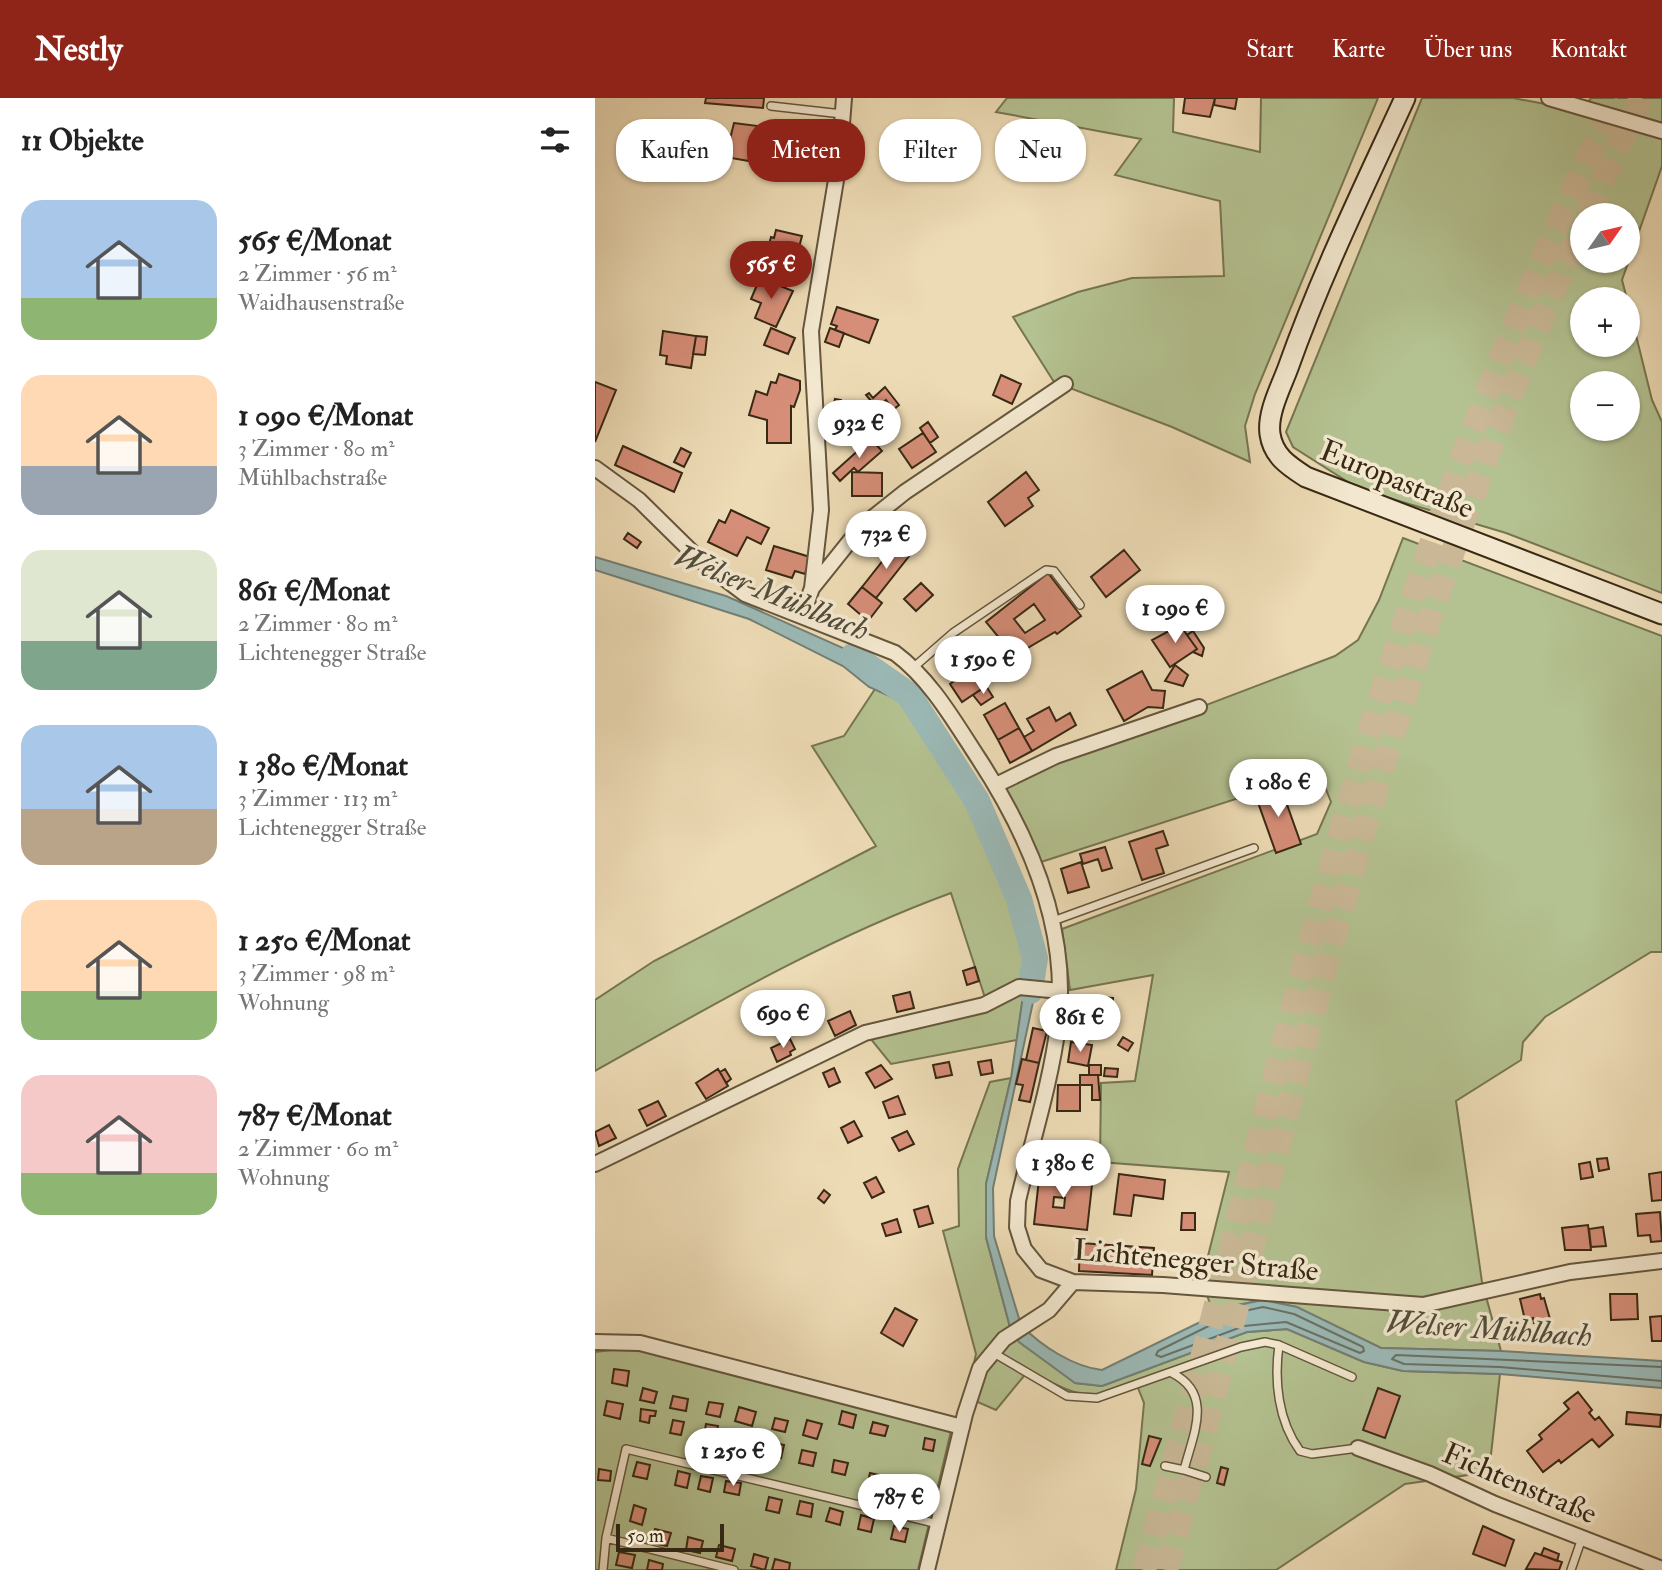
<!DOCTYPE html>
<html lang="de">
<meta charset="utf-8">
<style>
:root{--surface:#fff;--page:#f6f6f6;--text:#222;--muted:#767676;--accent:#8f2418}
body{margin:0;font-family:"IM FELL Double Pica",serif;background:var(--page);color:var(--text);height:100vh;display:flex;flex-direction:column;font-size:26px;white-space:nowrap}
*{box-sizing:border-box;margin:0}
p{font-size:23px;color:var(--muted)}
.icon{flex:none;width:38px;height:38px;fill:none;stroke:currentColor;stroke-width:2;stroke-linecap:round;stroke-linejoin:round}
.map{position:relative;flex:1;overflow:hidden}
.panel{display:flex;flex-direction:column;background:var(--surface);width:595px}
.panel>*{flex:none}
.guide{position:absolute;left:21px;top:21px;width:665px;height:63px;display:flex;gap:14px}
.needle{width:46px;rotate:56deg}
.fabs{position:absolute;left:975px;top:105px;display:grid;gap:14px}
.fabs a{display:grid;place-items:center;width:70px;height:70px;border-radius:50%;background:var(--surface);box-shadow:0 2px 5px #0004;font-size:35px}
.scale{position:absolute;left:21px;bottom:18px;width:108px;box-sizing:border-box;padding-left:7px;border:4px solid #382914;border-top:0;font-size:19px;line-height:24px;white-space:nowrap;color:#382914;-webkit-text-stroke:5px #f3e8cf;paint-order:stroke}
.price{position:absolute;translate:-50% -60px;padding:0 16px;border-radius:24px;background:#fff;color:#222;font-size:23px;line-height:46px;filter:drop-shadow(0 2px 4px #0008)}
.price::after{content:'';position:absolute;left:50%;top:42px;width:21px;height:16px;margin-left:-10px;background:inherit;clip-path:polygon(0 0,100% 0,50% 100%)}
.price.current{background:var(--accent);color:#fff}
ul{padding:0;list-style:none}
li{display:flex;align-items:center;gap:21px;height:175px;padding:0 21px}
li span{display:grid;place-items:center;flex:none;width:196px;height:140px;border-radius:21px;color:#555}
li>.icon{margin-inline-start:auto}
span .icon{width:84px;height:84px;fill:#fffc;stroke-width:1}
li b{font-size:30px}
h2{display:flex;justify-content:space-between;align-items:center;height:84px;padding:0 21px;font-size:30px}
.pill{padding:0 24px;border-radius:28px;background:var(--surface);box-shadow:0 2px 5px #0004;font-size:24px;line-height:63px}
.pill.current{background:var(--accent);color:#fff}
header{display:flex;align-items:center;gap:42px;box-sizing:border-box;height:98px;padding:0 35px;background:var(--accent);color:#fff}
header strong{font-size:33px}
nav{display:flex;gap:38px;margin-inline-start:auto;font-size:24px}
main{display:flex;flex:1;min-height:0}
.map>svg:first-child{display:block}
.green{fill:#b4c190;stroke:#767552;stroke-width:2;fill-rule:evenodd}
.water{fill:#9bb9b6;stroke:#737f75;stroke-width:2}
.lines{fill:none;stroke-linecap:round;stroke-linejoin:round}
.shore{stroke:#6a7165;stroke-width:2}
.river{stroke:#9bb9b6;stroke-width:26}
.building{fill:#d68e78;stroke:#382914;stroke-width:2;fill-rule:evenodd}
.highway-tunnel{stroke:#c9b795;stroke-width:24;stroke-dasharray:24 12;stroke-linecap:butt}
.lane-casing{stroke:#65563c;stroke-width:10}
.street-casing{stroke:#65563c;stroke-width:18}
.secondary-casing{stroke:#382914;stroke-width:23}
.lane{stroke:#f3e8cf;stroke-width:7}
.street{stroke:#f3e8cf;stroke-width:14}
.secondary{stroke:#f3e8cf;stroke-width:19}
.labels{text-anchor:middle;stroke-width:7;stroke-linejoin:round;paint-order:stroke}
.street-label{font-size:30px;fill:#382914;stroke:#f3e8cf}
.water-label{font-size:32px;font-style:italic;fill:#514d3c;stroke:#f3e8cf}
</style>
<header>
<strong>Nestly</strong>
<nav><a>Start</a><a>Karte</a><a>Über uns</a><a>Kontakt</a></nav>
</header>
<main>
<section class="panel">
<h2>11 Objekte<svg class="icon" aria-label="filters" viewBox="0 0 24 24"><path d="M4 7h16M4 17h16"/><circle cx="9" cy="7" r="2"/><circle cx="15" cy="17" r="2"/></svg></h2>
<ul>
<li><span style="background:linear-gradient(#a9c7e8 70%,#8fb573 0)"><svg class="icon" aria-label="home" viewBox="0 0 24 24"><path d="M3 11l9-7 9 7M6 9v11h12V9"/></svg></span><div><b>565 €/Monat</b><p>2 Zimmer · 56 m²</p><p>Waidhausenstraße</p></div></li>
<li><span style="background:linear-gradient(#ffd9b3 65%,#9aa5b1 0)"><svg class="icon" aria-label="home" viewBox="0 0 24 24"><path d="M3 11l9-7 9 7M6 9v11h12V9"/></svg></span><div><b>1 090 €/Monat</b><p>3 Zimmer · 80 m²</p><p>Mühlbachstraße</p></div></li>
<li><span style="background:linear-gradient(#dfe7d0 65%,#7fa58c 0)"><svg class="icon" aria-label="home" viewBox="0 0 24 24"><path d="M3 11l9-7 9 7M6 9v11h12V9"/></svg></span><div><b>861 €/Monat</b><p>2 Zimmer · 80 m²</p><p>Lichtenegger Straße</p></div></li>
<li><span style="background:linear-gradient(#a9c7e8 60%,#b9a48a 0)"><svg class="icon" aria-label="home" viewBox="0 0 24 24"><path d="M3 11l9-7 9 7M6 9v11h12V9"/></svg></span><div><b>1 380 €/Monat</b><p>3 Zimmer · 113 m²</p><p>Lichtenegger Straße</p></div></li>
<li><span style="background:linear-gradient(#ffd9b3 65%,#8fb573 0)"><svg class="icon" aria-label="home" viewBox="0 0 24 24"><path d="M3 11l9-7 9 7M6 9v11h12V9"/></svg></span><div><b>1 250 €/Monat</b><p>3 Zimmer · 98 m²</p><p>Wohnung</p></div></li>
<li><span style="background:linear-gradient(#f6c9c9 70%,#8fb573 0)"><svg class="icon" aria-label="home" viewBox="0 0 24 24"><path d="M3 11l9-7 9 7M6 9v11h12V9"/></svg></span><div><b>787 €/Monat</b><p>2 Zimmer · 60 m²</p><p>Wohnung</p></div></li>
</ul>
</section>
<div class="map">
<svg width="1067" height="1472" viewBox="0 0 1067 1472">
<rect width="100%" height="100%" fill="#eddbb5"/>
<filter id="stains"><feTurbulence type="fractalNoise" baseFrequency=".00286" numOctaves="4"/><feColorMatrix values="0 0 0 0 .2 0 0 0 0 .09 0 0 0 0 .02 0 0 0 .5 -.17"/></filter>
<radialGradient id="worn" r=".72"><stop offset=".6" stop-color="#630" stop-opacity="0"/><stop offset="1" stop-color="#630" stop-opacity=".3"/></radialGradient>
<!-- green -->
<path class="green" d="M412,0H579L578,34L665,54L666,0H783L660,296L650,328L655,364L577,329L459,284L418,219L483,194L537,180L629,178L625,103L520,77L546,41L401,14Z
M827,0H918L987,13L996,0H1067V68L1027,182L1032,201H987V247H1032L1033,205L1057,302L1067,324V495L911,435L764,391L698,349L691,334ZM987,117H1032V163H987ZM987,285H1032V331H987Z
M808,440L1067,538V854H1056L950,919L928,944L926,962L861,1003L887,1184L906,1253L786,1250L701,1209L668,1202L638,1208L619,1218L607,1182L634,1074L505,1064L506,985L540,983L558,877L475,892L467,831L722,736L736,704L724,674L443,765L406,685L740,558L763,542L784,502Z
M280,591L306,603L376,704L418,799L434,857L422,942L296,966L271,935L392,906L356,795C230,841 116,908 0,973V902L59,863L281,748L217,648L249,638Z
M416,980L391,1086V1139L415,1229L480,1285L507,1288L652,1234L692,1231L769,1264L808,1273L905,1276L894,1374L810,1386L681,1472H521L541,1391L549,1305L541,1285C491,1308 478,1294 433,1273L401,1312L371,1299L381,1256L348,1133L364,1128L363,1071L395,984Z
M42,1249L356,1333L323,1472H0V1254Z"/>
<!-- water -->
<path class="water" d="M0,459L131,498L248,550L314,597L382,703L424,801L440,860V895L398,1090L399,1138L426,1227C446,1248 479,1269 507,1272L638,1208L668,1202L702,1209L786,1250L906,1253L1067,1263V1290L905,1276L808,1273L769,1264L692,1231L652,1234L507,1288L480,1285L424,1244L415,1229L391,1139V1086L416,980L434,857L418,799L376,704L306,603L274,589L248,568L154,521L0,472Z"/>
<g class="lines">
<!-- shore -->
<path class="shore" d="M668,1209L699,1216L768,1249L769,1253L765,1255L691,1224L649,1228L566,1259L561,1257L563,1253L640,1215Z
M1067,1269L801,1257L797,1261L809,1266L905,1269L1067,1283"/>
<!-- river -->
<path class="river" d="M258,558L314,597L382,703L424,801L440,860L435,893"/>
</g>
<!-- building -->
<path class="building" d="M111,0H169L168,10L110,5Z
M590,0H620L615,19L588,15Z
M620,0H642L640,11L619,7Z
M139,25L163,28L162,40L157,39L154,63L136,60L137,53H132Z
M205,32L233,35L231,62L202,59Z
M157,39L171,40L168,62L155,60Z
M173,56L204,60V73L171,78Z
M181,132L207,138L197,176L168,169L176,139L179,140Z
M165,180L198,193L181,229L160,220L166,205L156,201Z
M242,209L283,222L274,245L240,232L242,228L236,226Z
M176,230L200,240L193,256L169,247Z
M235,230L249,235L244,249L230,244Z
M68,233L101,238L96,270L71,266L72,258L65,257Z
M101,238L112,239L110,257L98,256Z
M184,276L205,283V292L199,309L196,308V345H172V322L154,317L161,293L172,297L176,284L181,285Z
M406,277L426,286L417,306L398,297Z
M0,284L21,292L0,344Z
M290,289L304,307L298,312L291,302L282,310L271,297L274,295L278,300Z
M240,301L246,302L245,314H237Z
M333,324L343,339L335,345L325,330Z
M328,335L341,354L317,370L304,351Z
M276,341L287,353L263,374L259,370L245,383L238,375Z
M28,348L87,375L79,394L20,367Z
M86,350L96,355L89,369L79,364Z
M257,374L287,375V398H257Z
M431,374L444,392L433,400L438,408L410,428L393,404Z
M136,412L174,430L166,446L152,439L142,458L113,444L124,422L130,425Z
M33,435L46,444L42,450L29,441Z
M301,446L315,457L281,500L267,489Z
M179,448L215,459L210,476L200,473L197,480L171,472Z
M529,452L545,472L511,499L496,479Z
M453,475L486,518L462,536L460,534L419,558L391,524ZM439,506L450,522L430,535L419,521Z
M326,485L338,497L321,513L309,501Z
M267,489L287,505L273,523L253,506Z
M585,527L602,551L575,569L557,542Z
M598,533L609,550L607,558L598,554L602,551L592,537Z
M580,567L593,577L588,588L570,583Z
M378,570L391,588L367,604L355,586Z
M547,573L557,592L570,593L568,610L553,609L529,623L512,592Z
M391,588L398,599L386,607L378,597Z
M410,605L424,630L403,642L389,617Z
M454,609L461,623L475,615L481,627L437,653L429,639L439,633L432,621Z
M424,630L437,653L415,665L403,642Z
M685,687L706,746L681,755L660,696Z
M568,733L573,747L561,751L569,775L547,782L534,744Z
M510,749L517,770L507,773L503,761L488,766L485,756Z
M486,764L494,789L473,795L466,771Z
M380,869L384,883L372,887L368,873Z
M315,894L319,910L302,914L298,898Z
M481,898L518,900L517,922L480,923Z
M255,913L261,927L240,938L233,923Z
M438,930L452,933L444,965L431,962Z
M528,939L538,945L533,953L523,947Z
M195,941L200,951L195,954L196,957L182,964L176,950Z
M476,944L497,947L493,968L473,964Z
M427,961L444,965L435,1004L424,1002L428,987L421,986Z
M396,962L398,975L386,977L383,964Z
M354,964L357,977L341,980L338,967Z
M286,967L297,981L280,990L271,975Z
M494,967H506V977H494Z
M239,970L245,984L234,989L228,975Z
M510,970L523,971L522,979L509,978Z
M123,971L133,988L111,1001L101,985Z
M130,971L136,981L131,985L125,974Z
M485,977H503L505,1002H497V987H485Z
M463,987H485V1013H462Z
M303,998L310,1016L294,1020L288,1004Z
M63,1003L71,1018L52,1028L44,1012Z
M259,1023L267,1038L253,1045L246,1030Z
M14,1027L21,1040L4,1048L0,1034Z
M312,1033L319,1046L304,1053L297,1040Z
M1012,1060L1014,1071L1004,1073L1002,1061Z
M995,1064L998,1079L986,1081L984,1066Z
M445,1072L498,1078L492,1132L439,1126ZM459,1099L470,1100L469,1110L458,1109Z
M1067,1074V1102L1057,1103L1054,1076Z
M524,1076L570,1082L568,1101L539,1097L536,1118L519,1116Z
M281,1079L289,1094L277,1100L269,1085Z
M229,1092L235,1097L229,1105L223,1100Z
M333,1108L338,1125L324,1129L319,1112Z
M1065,1114L1067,1143L1056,1144L1055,1137L1043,1138L1041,1116Z
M587,1115H600V1132H586Z
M302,1121L306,1134L291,1138L287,1126Z
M993,1127L996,1152H970L967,1130Z
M1008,1129L1011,1148L996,1149L994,1131Z
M485,1145L559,1150L557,1177L484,1173Z
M945,1196L946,1201L949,1200L955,1221L939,1225L938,1220L930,1222L925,1201Z
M1015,1196H1042L1043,1221L1016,1222Z
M300,1210L322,1222L308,1248L286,1235Z
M1067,1218V1243H1057L1055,1219Z
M19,1271L34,1273L32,1288L17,1285Z
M48,1290L62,1294L59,1305L45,1302Z
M783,1290L805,1298L790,1340L768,1332Z
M983,1294L997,1312L994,1315L1000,1322L1004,1319L1018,1337L1004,1349L997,1341L966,1365L964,1362L948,1374L932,1353L947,1341L944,1337L974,1311L969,1305Z
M78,1298L93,1301L91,1313L75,1310Z
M12,1303L28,1306L25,1321L9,1317Z
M114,1304L128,1306L125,1319L111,1316Z
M144,1309L161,1314L157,1328L140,1323Z
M46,1311L61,1313L60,1318H55L54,1325L45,1323Z
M247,1313L261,1317L258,1330L244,1326Z
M1032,1314L1066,1317L1065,1329L1031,1326Z
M180,1320L193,1323L190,1334L177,1331Z
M78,1322L89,1324L86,1337L75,1335Z
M212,1322L227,1326L222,1341L208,1337Z
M278,1324L293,1328L290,1338L275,1335Z
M111,1326L123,1328L121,1339L109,1337Z
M142,1334L158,1337L155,1351L139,1347Z
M554,1338L566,1341L555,1368L547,1366Z
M330,1340L340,1342L338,1353L328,1351Z
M176,1344L189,1347L186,1360L173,1357Z
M207,1352L221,1355L218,1368L204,1365Z
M239,1362L253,1365L250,1377L237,1374Z
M42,1364L55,1367L52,1381L38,1378Z
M626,1369L633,1371L629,1387L622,1385Z
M4,1371L16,1373L15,1383L3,1382Z
M83,1373L95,1376L92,1390L80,1387Z
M275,1375L289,1378L286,1391L272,1388Z
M106,1378L118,1380L115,1394L103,1391Z
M310,1382L324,1385L321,1398L307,1395Z
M131,1383L146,1385L144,1397L129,1394Z
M174,1399L187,1402L184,1415L171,1412Z
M205,1403L218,1406L216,1419L202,1416Z
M39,1407L51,1411L47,1427L35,1423Z
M235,1410L248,1414L245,1427L231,1423Z
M266,1417L279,1421L276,1434L263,1431Z
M299,1428L313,1431L310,1444L296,1441Z
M888,1428L919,1442L910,1468L878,1456Z
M60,1431L76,1435L72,1448L57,1445Z
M93,1439L108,1443L105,1455L91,1452Z
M124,1447L140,1451L137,1463L121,1459Z
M949,1450L964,1456L962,1463L946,1457Z
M24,1454L40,1457L37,1470L21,1467Z
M940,1455L967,1464L964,1472L931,1471Z
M159,1456L173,1460L170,1472L156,1468Z
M180,1461L195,1465L194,1472H177Z
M54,1462L68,1466L67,1472H52Z"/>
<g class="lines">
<!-- highway-tunnel -->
<path class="highway-tunnel" d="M992,117L1046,0
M549,1472C630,1190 693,904 778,623C843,410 924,200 1021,0
M571,1472C632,1259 682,1043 742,829C808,590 885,354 987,128"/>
<defs>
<path id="lane" d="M176,8L247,16
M319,569L358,535L451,472L459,473L485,507
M458,823L659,750
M397,1254L472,1298L502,1300L646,1249L670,1244L684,1247
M577,1275C619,1296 598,1336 589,1372L611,1379
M757,1279L684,1247C679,1283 683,1323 705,1353L717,1356L763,1350
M570,1368L589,1372
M11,1440L139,1472
M8,1472L11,1440L31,1351L343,1426
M976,1472L987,1440"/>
<path id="street" d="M954,0L1067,33
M0,370L44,402L105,462L150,496L300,555C335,581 358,621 382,658C434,737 475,830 463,927C456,985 436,1046 423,1103L422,1129L429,1151L446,1172L478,1184L568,1187L828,1207L975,1174L1067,1163
M218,489L266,429L310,394L470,286
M208,516L217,490L226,412L216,233L244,64L249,0
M401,687L461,658L604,609
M0,1066L270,935L389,907L424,889L465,893
M0,1244L45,1245L367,1329
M763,1350L835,1376L900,1406L1067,1471
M332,1472L370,1316L385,1270L409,1241L454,1212L478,1184"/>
<path id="secondary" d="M810,0C769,89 726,177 693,270C686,289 672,315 675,336C678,358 694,368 711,379L1067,516"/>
</defs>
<!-- lane casing -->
<use href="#lane" class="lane-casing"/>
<!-- street casing -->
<use href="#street" class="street-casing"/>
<!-- secondary casing -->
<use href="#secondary" class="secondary-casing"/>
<!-- lane -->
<use href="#lane" class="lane"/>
<!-- street -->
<use href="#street" class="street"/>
<!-- secondary -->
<use href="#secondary" class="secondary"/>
</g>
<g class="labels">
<!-- street labels -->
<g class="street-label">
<text transform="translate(802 381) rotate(22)" y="10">Europastraße</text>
<text transform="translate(601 1162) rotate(5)" y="10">Lichtenegger Straße</text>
<text transform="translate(925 1385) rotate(23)" y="10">Fichtenstraße</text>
</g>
<!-- water labels -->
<g class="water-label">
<text transform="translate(177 494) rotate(22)" y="11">Welser Mühlbach</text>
<text transform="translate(894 1230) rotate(4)" y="11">Welser Mühlbach</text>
</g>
</g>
<rect width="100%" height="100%" filter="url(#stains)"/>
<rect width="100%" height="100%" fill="url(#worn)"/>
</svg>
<div class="fabs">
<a><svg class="needle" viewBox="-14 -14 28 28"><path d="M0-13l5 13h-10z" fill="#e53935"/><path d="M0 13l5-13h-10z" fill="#767676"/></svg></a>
<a>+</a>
<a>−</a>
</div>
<div class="scale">50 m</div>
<b class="price current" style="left:176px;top:203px">565 €</b>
<b class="price" style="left:264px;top:362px">932 €</b>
<b class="price" style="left:291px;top:473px">732 €</b>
<b class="price" style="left:580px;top:547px">1 090 €</b>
<b class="price" style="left:388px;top:598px">1 590 €</b>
<b class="price" style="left:683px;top:721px">1 080 €</b>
<b class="price" style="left:188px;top:952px">690 €</b>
<b class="price" style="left:485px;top:956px">861 €</b>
<b class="price" style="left:468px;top:1102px">1 380 €</b>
<b class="price" style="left:138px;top:1390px">1 250 €</b>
<b class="price" style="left:304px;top:1436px">787 €</b>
<div class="guide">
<a class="pill">Kaufen</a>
<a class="pill current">Mieten</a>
<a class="pill">Filter</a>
<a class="pill">Neu</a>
</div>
</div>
</main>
